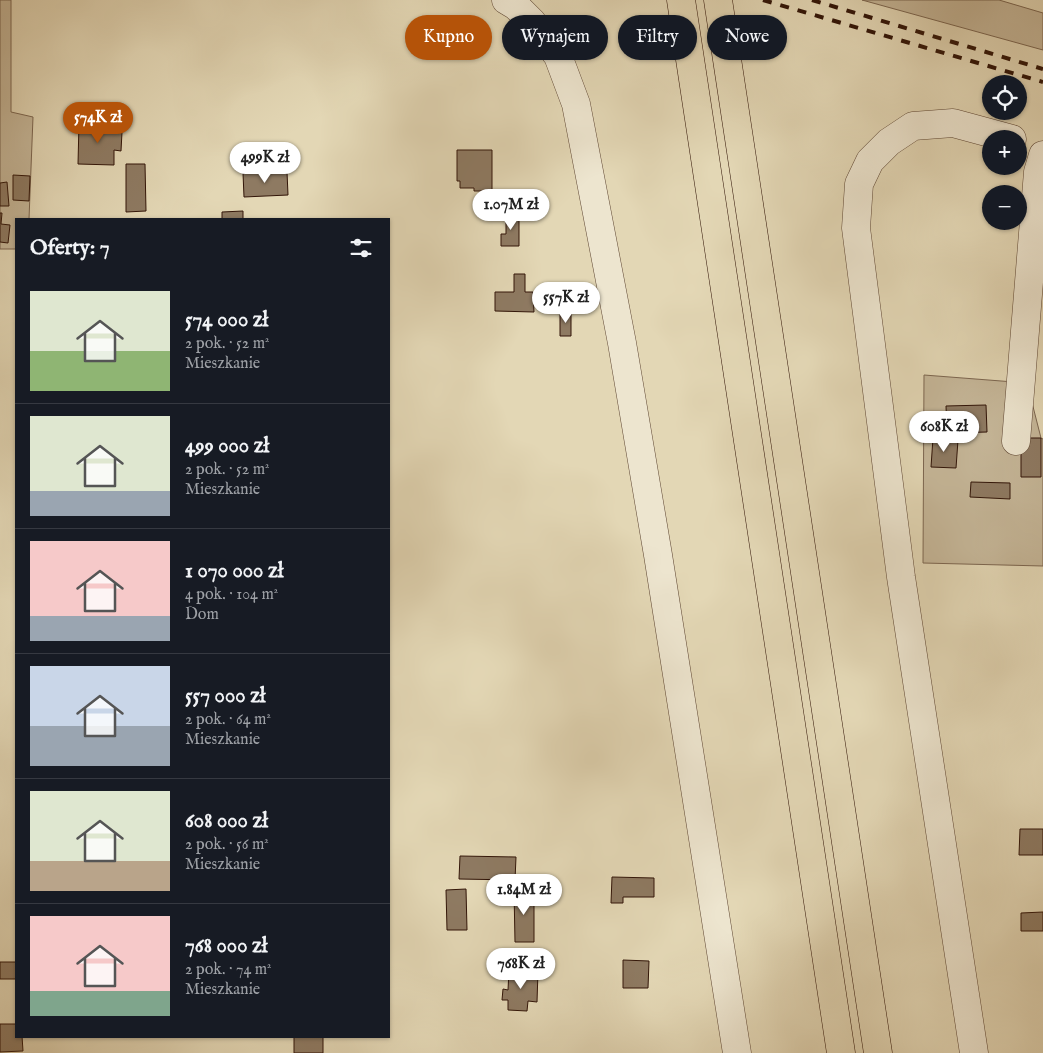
<!DOCTYPE html>
<html lang="pl">
<meta charset="utf-8">
<style>
:root{--surface:#171b24;--page:#242831;--text:#f1f3f6;--muted:#9ea1a6;--line:#363941;--accent:#b45309}
body{margin:0;font-family:"IM FELL English",serif;background:var(--page);color:var(--text);height:100vh;display:flex;flex-direction:column;font-size:19px;white-space:nowrap}
*{box-sizing:border-box;margin:0}
p{font-size:16px;color:var(--muted)}
.icon{flex:none;width:28px;height:28px;fill:none;stroke:currentColor;stroke-width:2;stroke-linecap:round;stroke-linejoin:round}
.map{position:relative;flex:1;overflow:hidden}
.panel{position:absolute;left:15px;top:218px;width:375px;height:820px;display:flex;flex-direction:column;background:var(--surface);border-radius:0px;box-shadow:0 1px 4px #0004}
.panel>*{flex:none}
.hud{position:absolute;left:405px;top:15px;width:475px;height:45px;display:flex;gap:10px}
.fabs{position:absolute;left:982px;top:75px;display:grid;gap:10px}
.fabs a{display:grid;place-items:center;width:45px;height:45px;border-radius:50%;background:var(--surface);box-shadow:0 1px 4px #0004;font-size:25px}
.price{position:absolute;translate:-50% -42px;padding:0 11px;border-radius:18px;background:#fff;color:#222;font-size:16px;line-height:32px;filter:drop-shadow(0 1px 2px #0008)}
.price::after{content:'';position:absolute;left:50%;top:30px;width:15px;height:11px;margin-left:-8px;background:inherit;clip-path:polygon(0 0,100% 0,50% 100%)}
.price.active{background:var(--accent);color:#fff}
ul{padding:0;list-style:none}
li{display:flex;align-items:center;gap:15px;height:125px;padding:0 15px}
li+li{border-top:1px solid var(--line)}
li span{display:grid;place-items:center;flex:none;width:140px;height:100px;border-radius:0px;color:#555}
li>.icon{margin-inline-start:auto}
span .icon{width:60px;height:60px;fill:#fffc;stroke-width:1}
li b{font-size:21px}
h2{display:flex;justify-content:space-between;align-items:center;height:60px;padding:0 15px;font-size:21px}
.chip{padding:0 18px;border-radius:22px;background:var(--surface);box-shadow:0 1px 4px #0004;font-size:18px;line-height:45px}
.chip.active{background:var(--accent);color:#fff}
.map>svg:first-child{display:block}
.green{fill:#c5b698;stroke:#7c6650}
.building{fill:#8e7a62;stroke:#321508}
.lines{fill:none;stroke-linecap:round;stroke-linejoin:round}
.minor-casing{stroke:#5e4633;stroke-width:29}
.highway-casing{stroke:#321508;stroke-width:29}
.minor{stroke:#ede5cf;stroke-width:28}
.highway{stroke:#e3d7b5;stroke-width:28}
.rail{stroke:#321508;stroke-width:4;stroke-dasharray:9 9;stroke-linecap:butt}
</style>
<div class="map">
<svg width="1043" height="1053" viewBox="0 0 1043 1053">
<rect width="100%" height="100%" fill="#e3d7b5"/>
<filter id="stains"><feTurbulence type="fractalNoise" baseFrequency=".004" numOctaves="4"/><feColorMatrix values="0 0 0 0 .2 0 0 0 0 .09 0 0 0 0 .02 0 0 0 .5 -.17"/></filter>
<radialGradient id="worn" r=".72"><stop offset=".6" stop-color="#630" stop-opacity="0"/><stop offset="1" stop-color="#630" stop-opacity=".3"/></radialGradient>
<!-- green -->
<path class="green" d="M0,0H11V112L33,117L29,219H16V249H0Z
M862,0H999L1043,13V50Z
M924,375L1027,383L1041,438L1043,439V566L923,563Z"/>
<!-- building -->
<path class="building" d="M79,123L113,124L112,132H122L121,151L114,150V165L78,164Z
M457,150H492V191H474V188H460V181H457Z
M126,164H145L146,211L126,212Z
M287,172L288,195L244,197L243,173Z
M13,175L30,176L29,201L13,200Z
M7,182L9,206H0V183Z
M243,211V219H222V212Z
M0,213H2L1,224L10,225L8,243L0,242Z
M506,213H519V246H501V234H506Z
M514,274H525V292H533L534,312L495,311V292H514Z
M560,311H571V336H560Z
M986,405L987,432L947,433L946,406Z
M933,438L958,440L956,468L931,467Z
M1021,438H1041V477H1021Z
M971,482L1010,483V499L970,497Z
M1020,829H1043V855H1019Z
M460,856L516,857L515,880L459,879Z
M612,877L654,878V897H623V903H611Z
M466,889L467,930H447L446,890Z
M514,890H534V942H515Z
M1043,912V931H1021V913Z
M623,960L649,961L648,988H623Z
M0,962H16V979H0Z
M509,970L538,971L537,1002L528,1001L527,1011L508,1010V1000H502L503,989L508,990Z
M0,1024H16V1036H22L23,1051L0,1052Z
M294,1036H323V1053H294Z"/>
<g class="lines">
<defs>
<path id="minor" d="M506,0L516,6L532,22L558,56L576,104L622,343L658,555L737,1053
M1016,441L1038,172L1043,155
M974,1053L901,577L856,228L859,184L870,161L889,142L913,126L953,123L1012,139"/>
<path id="highway" d="M681,0L841,1053
M718,0L878,1053"/>
</defs>
<!-- minor casing -->
<use href="#minor" class="minor-casing"/>
<!-- highway casing -->
<use href="#highway" class="highway-casing"/>
<!-- minor -->
<use href="#minor" class="minor"/>
<!-- highway -->
<use href="#highway" class="highway"/>
<!-- rail -->
<path class="rail" d="M763,0L1043,82
M812,0L1043,69"/>
</g>
<rect width="100%" height="100%" filter="url(#stains)"/>
<rect width="100%" height="100%" fill="url(#worn)"/>
</svg>
<div class="fabs">
<a><svg class="icon" aria-label="locate" viewBox="0 0 24 24"><circle cx="12" cy="12" r="6"/><path d="M12 2v4M12 18v4M2 12h4M18 12h4"/></svg></a>
<a>+</a>
<a>−</a>
</div>
<b class="price active" style="left:98px;top:144px">574K zł</b>
<b class="price" style="left:265px;top:184px">499K zł</b>
<b class="price" style="left:511px;top:231px">1.07M zł</b>
<b class="price" style="left:566px;top:324px">557K zł</b>
<b class="price" style="left:944px;top:453px">608K zł</b>
<b class="price" style="left:524px;top:916px">1.84M zł</b>
<b class="price" style="left:521px;top:990px">768K zł</b>
<div class="hud">
<a class="chip active">Kupno</a>
<a class="chip">Wynajem</a>
<a class="chip">Filtry</a>
<a class="chip">Nowe</a>
</div>
<section class="panel">
<h2>Oferty: 7<svg class="icon" aria-label="filters" viewBox="0 0 24 24"><path d="M4 7h16M4 17h16"/><circle cx="9" cy="7" r="2"/><circle cx="15" cy="17" r="2"/></svg></h2>
<ul>
<li><span style="background:linear-gradient(#dfe7d0 60%,#8fb573 0)"><svg class="icon" aria-label="home" viewBox="0 0 24 24"><path d="M3 11l9-7 9 7M6 9v11h12V9"/></svg></span><div><b>574 000 zł</b><p>2 pok. · 52 m²</p><p>Mieszkanie</p></div></li>
<li><span style="background:linear-gradient(#dfe7d0 75%,#9aa5b1 0)"><svg class="icon" aria-label="home" viewBox="0 0 24 24"><path d="M3 11l9-7 9 7M6 9v11h12V9"/></svg></span><div><b>499 000 zł</b><p>2 pok. · 52 m²</p><p>Mieszkanie</p></div></li>
<li><span style="background:linear-gradient(#f6c9c9 75%,#9aa5b1 0)"><svg class="icon" aria-label="home" viewBox="0 0 24 24"><path d="M3 11l9-7 9 7M6 9v11h12V9"/></svg></span><div><b>1 070 000 zł</b><p>4 pok. · 104 m²</p><p>Dom</p></div></li>
<li><span style="background:linear-gradient(#c9d6e8 60%,#9aa5b1 0)"><svg class="icon" aria-label="home" viewBox="0 0 24 24"><path d="M3 11l9-7 9 7M6 9v11h12V9"/></svg></span><div><b>557 000 zł</b><p>2 pok. · 64 m²</p><p>Mieszkanie</p></div></li>
<li><span style="background:linear-gradient(#dfe7d0 70%,#b9a48a 0)"><svg class="icon" aria-label="home" viewBox="0 0 24 24"><path d="M3 11l9-7 9 7M6 9v11h12V9"/></svg></span><div><b>608 000 zł</b><p>2 pok. · 56 m²</p><p>Mieszkanie</p></div></li>
<li><span style="background:linear-gradient(#f6c9c9 75%,#7fa58c 0)"><svg class="icon" aria-label="home" viewBox="0 0 24 24"><path d="M3 11l9-7 9 7M6 9v11h12V9"/></svg></span><div><b>768 000 zł</b><p>2 pok. · 74 m²</p><p>Mieszkanie</p></div></li>
</ul>
</section>
</div>
